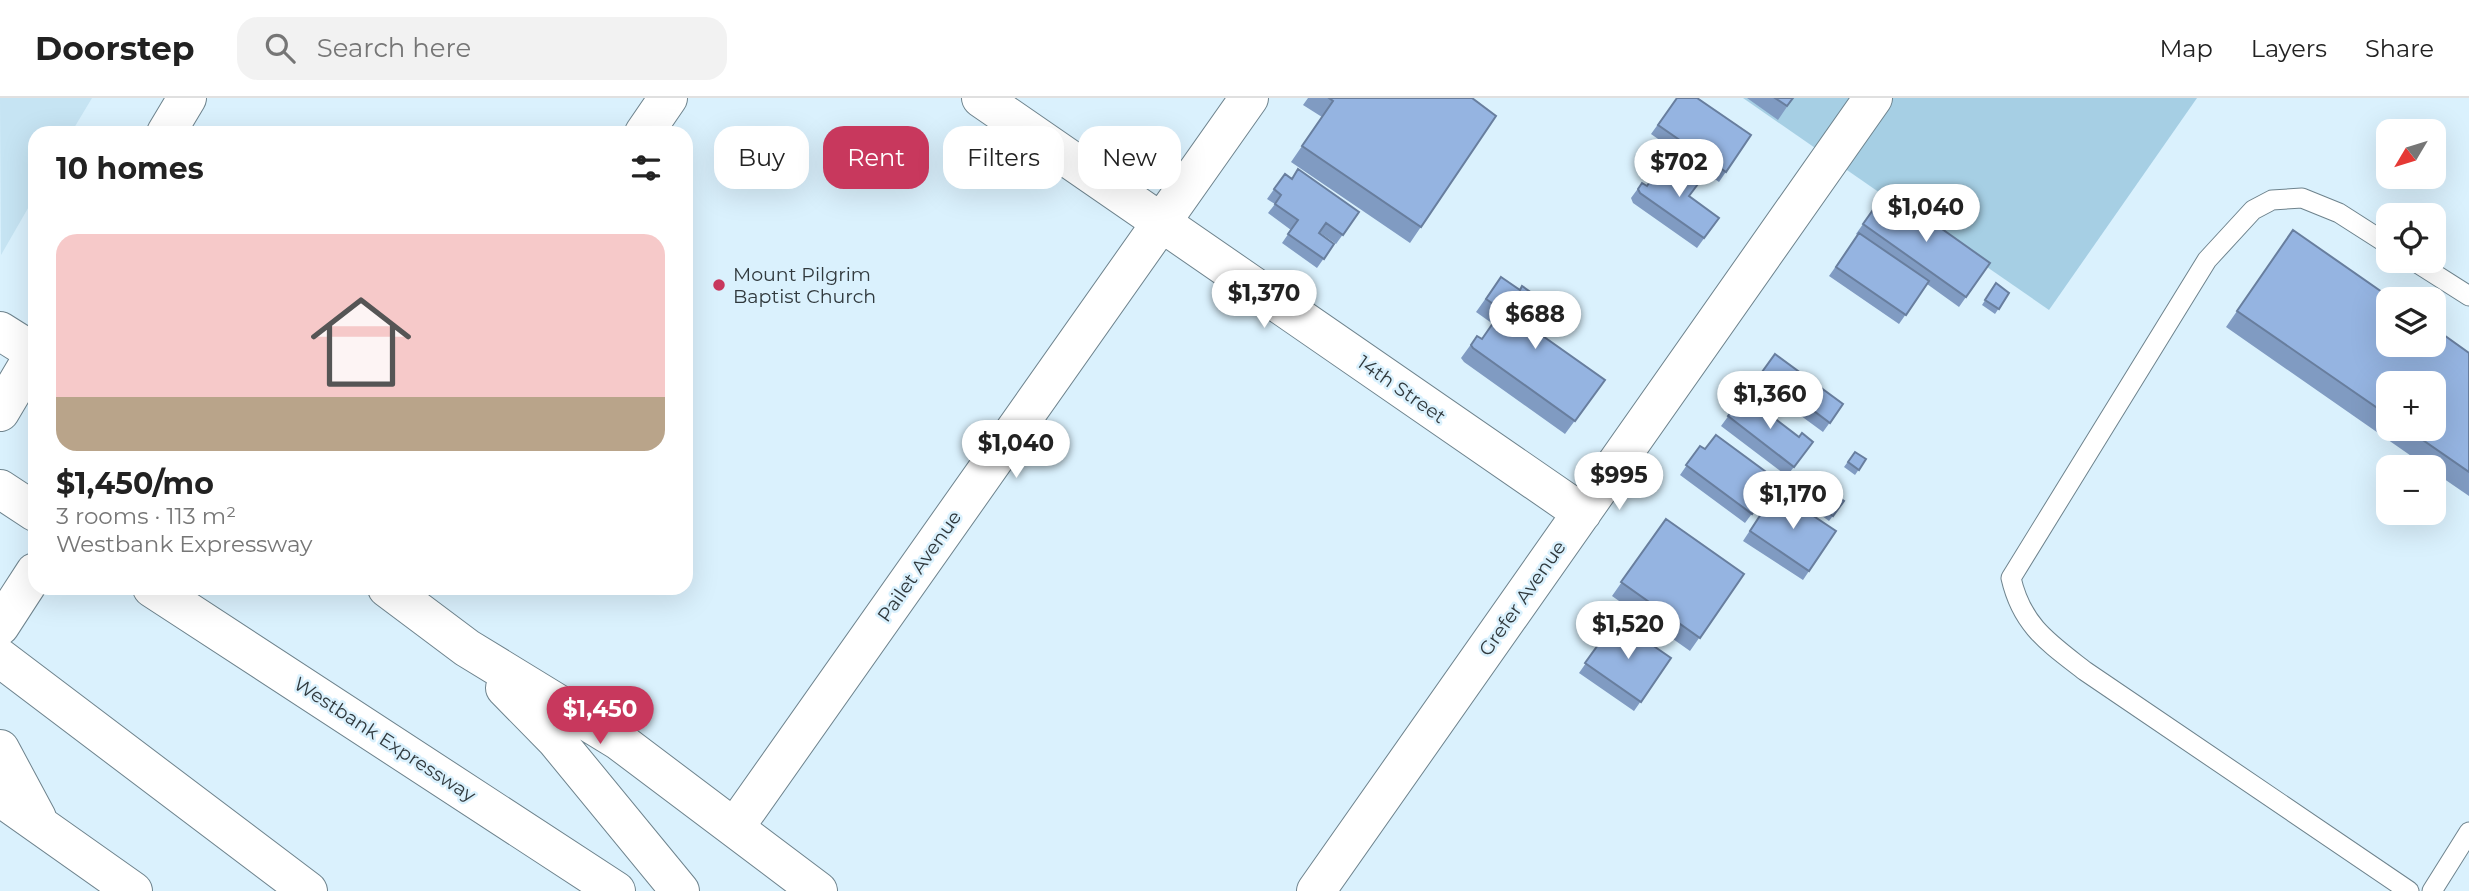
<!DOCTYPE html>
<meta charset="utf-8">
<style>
:root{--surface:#fff;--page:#f2f2f2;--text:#222;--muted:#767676;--line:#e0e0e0;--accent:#c8385d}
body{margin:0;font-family:Montserrat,sans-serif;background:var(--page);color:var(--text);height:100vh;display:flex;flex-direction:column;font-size:26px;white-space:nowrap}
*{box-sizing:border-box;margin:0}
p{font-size:23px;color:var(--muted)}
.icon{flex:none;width:38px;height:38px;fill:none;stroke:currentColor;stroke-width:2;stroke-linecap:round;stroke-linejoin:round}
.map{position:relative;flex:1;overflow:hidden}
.sheet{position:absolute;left:28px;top:28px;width:665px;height:469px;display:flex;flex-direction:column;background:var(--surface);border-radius:21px;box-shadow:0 7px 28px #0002}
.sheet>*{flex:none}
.top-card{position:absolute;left:714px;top:28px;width:665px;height:63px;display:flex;gap:14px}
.needle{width:46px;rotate:232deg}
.fabs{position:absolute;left:2376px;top:21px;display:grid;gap:14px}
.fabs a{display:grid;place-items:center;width:70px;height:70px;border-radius:14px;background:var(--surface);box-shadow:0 7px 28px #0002;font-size:35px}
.price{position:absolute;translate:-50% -60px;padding:0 16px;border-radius:24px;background:#fff;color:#222;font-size:23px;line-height:46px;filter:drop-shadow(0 2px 4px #0008)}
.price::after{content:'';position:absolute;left:50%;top:42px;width:21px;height:16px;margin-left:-10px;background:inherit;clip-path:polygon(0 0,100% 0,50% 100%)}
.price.on{background:var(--accent);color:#fff}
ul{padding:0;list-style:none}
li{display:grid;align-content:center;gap:14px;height:371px;padding:0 28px}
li+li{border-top:2px solid var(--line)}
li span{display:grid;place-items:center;height:217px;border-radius:21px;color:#555}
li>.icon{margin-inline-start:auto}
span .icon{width:126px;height:126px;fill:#fffc;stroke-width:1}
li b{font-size:30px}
h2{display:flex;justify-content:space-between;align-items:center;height:84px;padding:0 28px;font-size:30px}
.tag{padding:0 24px;border-radius:21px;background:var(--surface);box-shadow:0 7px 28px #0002;font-size:24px;line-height:63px}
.tag.on{background:var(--accent);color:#fff}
header{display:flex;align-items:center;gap:42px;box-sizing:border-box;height:98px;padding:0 35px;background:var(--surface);border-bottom:2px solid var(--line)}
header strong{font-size:33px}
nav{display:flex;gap:38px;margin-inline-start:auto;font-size:24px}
.search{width:490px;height:63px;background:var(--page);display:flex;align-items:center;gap:18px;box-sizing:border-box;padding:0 24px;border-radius:21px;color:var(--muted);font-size:26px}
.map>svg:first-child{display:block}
.built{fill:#c6e4f3}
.green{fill:#a6cfe4}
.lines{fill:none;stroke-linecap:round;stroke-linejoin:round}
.lane-casing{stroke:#6e838d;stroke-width:21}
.street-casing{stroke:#6e838d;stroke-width:40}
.secondary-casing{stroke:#6e838d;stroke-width:40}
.highway-casing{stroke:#6e838d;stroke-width:40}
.lane{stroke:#fff;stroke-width:19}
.street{stroke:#fff;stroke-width:38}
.secondary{stroke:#fff;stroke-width:38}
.highway{stroke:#fff;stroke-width:38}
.wall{fill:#809bc2;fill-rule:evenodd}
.building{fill:#95b4e1;stroke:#687e9e;stroke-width:2}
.poi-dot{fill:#c8385d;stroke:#daf1fd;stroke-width:2.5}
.labels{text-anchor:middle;stroke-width:5;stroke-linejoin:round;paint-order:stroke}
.poi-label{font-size:19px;fill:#30393d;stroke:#daf1fd;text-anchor:start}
.street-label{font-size:19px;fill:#30393d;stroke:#daf1fd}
</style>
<header>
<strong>Doorstep</strong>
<div class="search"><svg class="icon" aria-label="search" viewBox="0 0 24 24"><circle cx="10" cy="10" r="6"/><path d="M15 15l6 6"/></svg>Search here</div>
<nav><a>Map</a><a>Layers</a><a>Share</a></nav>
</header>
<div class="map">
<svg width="2469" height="793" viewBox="0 0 2469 793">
<rect width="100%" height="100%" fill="#daf1fd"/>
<!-- built -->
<path class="built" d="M0,0H92L71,35H35V98L1,157Z"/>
<!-- green -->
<path class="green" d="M1743,0H2197L2049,212Z"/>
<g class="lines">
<defs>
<path id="lane" d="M2389,147L2339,115L2302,100L2272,102L2253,112L2207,162L2011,480C2022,528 2049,545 2085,573L2409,793
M2414,163L2469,198
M2432,793L2469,734"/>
<path id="street" d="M981,0L1582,415
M166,35L187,0
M644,35L668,0
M735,729L1249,0
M1316,793L1873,0"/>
<path id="secondary" d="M0,233L35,255L0,314
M387,490L467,550L619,643L818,793
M0,528L35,474
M505,590L556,642L680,793
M0,651L37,720
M0,699L133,793"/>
<path id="highway" d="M0,391L35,414
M152,490L616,793
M0,560L308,793"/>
</defs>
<!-- lane casing -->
<use href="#lane" class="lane-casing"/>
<!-- street casing -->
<use href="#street" class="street-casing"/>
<!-- secondary casing -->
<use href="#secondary" class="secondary-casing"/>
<!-- highway casing -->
<use href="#highway" class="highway-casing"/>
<!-- lane -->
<use href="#lane" class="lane"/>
<!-- street -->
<use href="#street" class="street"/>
<!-- secondary -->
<use href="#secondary" class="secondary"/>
<!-- highway -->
<use href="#highway" class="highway"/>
</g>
<!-- wall -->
<path class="wall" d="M1308,0H1472L1496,18L1410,145L1291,64L1322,19L1303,7Z
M1677,0L1751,37L1719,84L1651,36Z
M1747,0H1793L1778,22Z
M1285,76L1292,81L1359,114L1336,146L1319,134L1334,146L1317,170L1282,145L1291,132L1268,115L1275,106L1267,101Z
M1642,85L1647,88L1689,98L1719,120L1697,150L1633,105L1631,100Z
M1887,92L1990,165L1959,209L1927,186L1899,226L1829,178L1858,137L1856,136Z
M2293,132L2469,255V398L2434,374V369H2427L2226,229ZM2389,285L2434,331H2389Z
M1501,179L1540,236L1605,282L1565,336L1464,264L1461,260L1477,238L1482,241L1493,226L1476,214Z
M1996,185L2009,195L1995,216L1982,207Z
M1775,256L1843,306L1823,334L1755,284Z
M1744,297L1799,339L1813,344L1787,378L1721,328Z
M1700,348L1705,351L1777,382L1745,425L1680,377Z
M1855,354L1866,361L1855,377L1844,369Z
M1811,379L1844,403L1829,423L1797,400Z
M1776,393L1836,433L1803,482L1743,443Z
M1666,421L1744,476L1690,553L1612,498Z
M1616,522L1671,560L1634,613L1579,575Z"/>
<!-- building -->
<path class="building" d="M1329,0H1472L1496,18L1421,129L1302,48L1333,3Z
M1677,0H1697L1751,37L1726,74L1658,27Z
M1775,0H1793L1787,8Z
M1665,62L1698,86L1689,98L1719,120L1704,140L1640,95L1638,91L1642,85L1647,88Z
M1298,71L1359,114L1343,137L1326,125L1319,135L1334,146L1324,161L1288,136L1298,122L1275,106L1281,97L1274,91L1285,76L1292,81Z
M1887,92L1990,165L1966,199L1863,126Z
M2293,132L2392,201H2389V247H2434V230L2469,255V374L2407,331H2434V285H2389V318L2237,213Z
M1859,135L1929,183L1906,217L1836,169Z
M1501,179L1520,192L1522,188L1556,212L1540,236L1605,282L1575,323L1473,250L1471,247L1477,238L1482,241L1502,212L1486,201Z
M1996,185L2009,195L1999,211L1985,202Z
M1775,256L1843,306L1830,325L1762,274Z
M1744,297L1799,339L1802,335L1813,344L1794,369L1728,318Z
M1716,337L1777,382L1752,416L1686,367L1700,348L1705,351Z
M1855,354L1866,361L1859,372L1848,364Z
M1811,379L1844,403L1833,418L1800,395Z
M1776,393L1836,433L1809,473L1750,433Z
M1666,421L1744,476L1700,540L1621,484Z
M1616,522L1671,560L1641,604L1585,565Z"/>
<!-- markers -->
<circle class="poi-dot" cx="719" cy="187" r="7"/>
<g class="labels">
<!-- poi labels -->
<g class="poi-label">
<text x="733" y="183">Mount Pilgrim<tspan x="733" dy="22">Baptist Church</tspan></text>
</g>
<!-- street labels -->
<g class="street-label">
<text transform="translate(1402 291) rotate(35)" y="7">14th Street</text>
<text transform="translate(919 468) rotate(-55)" y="7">Pailet Avenue</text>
<text transform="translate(1522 500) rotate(-55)" y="7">Grefer Avenue</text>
<text transform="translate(385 641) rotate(33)" y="7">Westbank Expressway</text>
</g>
</g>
</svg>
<div class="fabs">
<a><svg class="needle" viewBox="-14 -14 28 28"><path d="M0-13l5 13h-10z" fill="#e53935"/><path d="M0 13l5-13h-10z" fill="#767676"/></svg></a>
<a><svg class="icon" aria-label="locate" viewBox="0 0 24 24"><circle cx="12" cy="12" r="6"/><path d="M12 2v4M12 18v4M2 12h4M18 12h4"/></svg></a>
<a><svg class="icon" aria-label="layers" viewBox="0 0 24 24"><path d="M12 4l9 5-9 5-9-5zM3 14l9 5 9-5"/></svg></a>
<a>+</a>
<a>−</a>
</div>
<b class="price" style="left:1679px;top:101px">$702</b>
<b class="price" style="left:1926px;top:146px">$1,040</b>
<b class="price" style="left:1264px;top:232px">$1,370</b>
<b class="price" style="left:1535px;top:253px">$688</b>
<b class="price" style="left:1770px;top:333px">$1,360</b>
<b class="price" style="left:1016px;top:382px">$1,040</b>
<b class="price" style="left:1619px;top:414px">$995</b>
<b class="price" style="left:1793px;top:433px">$1,170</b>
<b class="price" style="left:1628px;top:563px">$1,520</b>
<b class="price on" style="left:600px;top:648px">$1,450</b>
<div class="top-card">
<a class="tag">Buy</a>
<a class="tag on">Rent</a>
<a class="tag">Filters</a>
<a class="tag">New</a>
</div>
<section class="sheet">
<h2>10 homes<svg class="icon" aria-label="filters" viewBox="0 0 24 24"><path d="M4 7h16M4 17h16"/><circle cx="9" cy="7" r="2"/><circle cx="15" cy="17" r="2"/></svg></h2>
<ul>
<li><span style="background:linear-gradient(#f6c9c9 75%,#b9a48a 0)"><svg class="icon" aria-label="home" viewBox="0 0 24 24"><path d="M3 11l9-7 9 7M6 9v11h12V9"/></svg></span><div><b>$1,450/mo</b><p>3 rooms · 113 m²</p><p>Westbank Expressway</p></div></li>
</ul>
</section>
</div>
